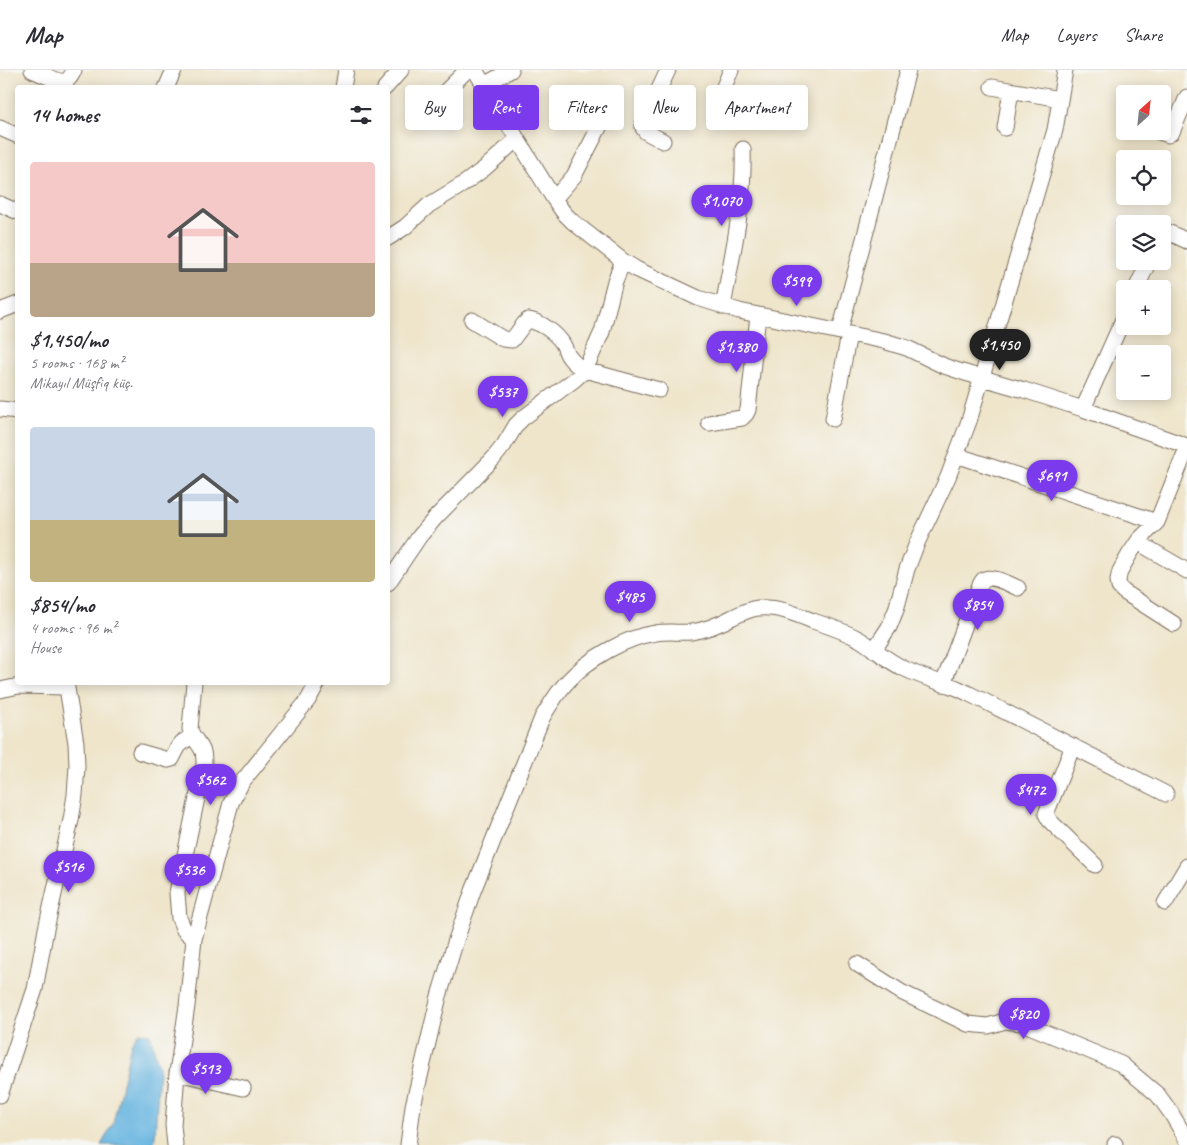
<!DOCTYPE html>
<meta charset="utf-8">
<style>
:root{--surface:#fff;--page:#f2f2f3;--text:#2b2b33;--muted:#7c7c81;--line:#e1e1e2;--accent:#7c3aed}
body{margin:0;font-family:Caveat,sans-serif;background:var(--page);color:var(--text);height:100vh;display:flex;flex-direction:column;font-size:19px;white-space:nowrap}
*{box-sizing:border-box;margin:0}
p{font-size:16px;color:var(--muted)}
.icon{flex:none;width:28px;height:28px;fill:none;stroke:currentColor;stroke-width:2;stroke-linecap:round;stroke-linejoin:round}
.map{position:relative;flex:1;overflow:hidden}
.details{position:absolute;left:15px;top:15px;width:375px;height:600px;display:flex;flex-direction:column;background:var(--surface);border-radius:5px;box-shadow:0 2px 12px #0003}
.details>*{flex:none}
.banner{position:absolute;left:405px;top:15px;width:475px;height:45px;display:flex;gap:10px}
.needle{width:32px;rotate:27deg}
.controls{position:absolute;left:1116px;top:15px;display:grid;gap:10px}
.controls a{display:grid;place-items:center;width:55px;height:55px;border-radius:5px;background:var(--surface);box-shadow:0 2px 12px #0003;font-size:25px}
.price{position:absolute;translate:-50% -42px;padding:0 11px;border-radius:18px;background:var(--accent);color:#fff;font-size:16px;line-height:32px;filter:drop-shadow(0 1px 2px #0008)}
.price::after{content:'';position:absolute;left:50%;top:30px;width:15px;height:11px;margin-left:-8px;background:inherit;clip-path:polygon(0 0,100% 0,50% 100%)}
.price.active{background:#222;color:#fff}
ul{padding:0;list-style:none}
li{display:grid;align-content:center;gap:10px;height:265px;padding:0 15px}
li span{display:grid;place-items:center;height:155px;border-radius:5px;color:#555}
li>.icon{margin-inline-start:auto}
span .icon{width:90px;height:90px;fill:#fffc;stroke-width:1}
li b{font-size:21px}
h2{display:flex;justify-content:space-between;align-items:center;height:60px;padding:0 15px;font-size:21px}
.chip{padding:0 18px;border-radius:5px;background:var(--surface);box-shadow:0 2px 12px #0003;font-size:18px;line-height:45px}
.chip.active{background:var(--accent);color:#fff}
header{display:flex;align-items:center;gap:30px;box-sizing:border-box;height:70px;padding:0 25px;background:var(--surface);border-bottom:1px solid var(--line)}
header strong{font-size:24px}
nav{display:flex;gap:28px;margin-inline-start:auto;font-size:18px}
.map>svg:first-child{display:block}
.water{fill:#67b5e1;stroke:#517080}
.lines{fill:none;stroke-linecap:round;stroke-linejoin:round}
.minor-casing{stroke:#7a6b5b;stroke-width:17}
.minor{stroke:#fff;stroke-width:15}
</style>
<header>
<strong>Map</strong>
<nav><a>Map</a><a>Layers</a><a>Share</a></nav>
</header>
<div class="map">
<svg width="1187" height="1075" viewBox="0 0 1187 1075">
<rect width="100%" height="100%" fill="#f6f6f2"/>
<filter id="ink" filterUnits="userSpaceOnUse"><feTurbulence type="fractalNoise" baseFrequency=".02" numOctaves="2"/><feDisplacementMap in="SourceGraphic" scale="10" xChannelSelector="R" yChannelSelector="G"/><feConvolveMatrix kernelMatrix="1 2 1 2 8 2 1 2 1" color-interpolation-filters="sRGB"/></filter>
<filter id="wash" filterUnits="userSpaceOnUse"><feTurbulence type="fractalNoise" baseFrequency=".0096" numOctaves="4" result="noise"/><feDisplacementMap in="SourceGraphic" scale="20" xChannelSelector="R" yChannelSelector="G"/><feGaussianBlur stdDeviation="1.12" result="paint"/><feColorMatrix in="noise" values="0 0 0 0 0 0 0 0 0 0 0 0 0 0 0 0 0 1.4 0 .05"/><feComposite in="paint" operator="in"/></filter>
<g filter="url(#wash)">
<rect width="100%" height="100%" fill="#efe5cb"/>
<!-- water -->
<path class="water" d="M139,962L150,964L159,998L155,1066L154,1075H101L113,1054L131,974Z"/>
</g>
<g filter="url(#ink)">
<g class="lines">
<defs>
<path id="minor" d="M32,0C40,3 60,14 67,10C71,8 72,4 74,0
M475,0L554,129L564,143L573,152L623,191L636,199L698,228L739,241L884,271L907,278L944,296L962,302L1024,320L1083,339L1187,376
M484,15L511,0
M992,17L1060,29
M166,18L174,0
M343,18L346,0
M385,18L401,0
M723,19L731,0
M419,48L467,0
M0,58L18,66
M1005,58L1011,20
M1156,61L1168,65L1172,62L1187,27
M663,71L646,62L643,58V54L668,0
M554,129L574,106L608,40
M0,134L18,142
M1162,162H1168L1187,171
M388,168L405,157L429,135L462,115L485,98L517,69
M1136,219L1149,191
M723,237C732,185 745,132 743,79
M0,241L18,234
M472,250L503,269L512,270L524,254L528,250C541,252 556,263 563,274C566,279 566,284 570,288C574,294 579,297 585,300L659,320
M840,261L908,0
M0,339L18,341
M1083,339L1125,245
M833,349L849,264
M709,353L742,348L746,344L748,340L758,245
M956,385L1157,452
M1139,470L1146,477L1187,501
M388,513L419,467L436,447L493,389L504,375L516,355L523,348L574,310L585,300L602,262L615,211L623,191
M1174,554L1124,522L1119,517L1118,510L1120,501L1129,485L1139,470L1157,452L1187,378
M874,580L889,557L896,540L907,499L917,473L948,407L969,351L1055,60L1065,0
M194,612L190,659C193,670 200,673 203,682C204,686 204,691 204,695L177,823L179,848L184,860L194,869
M943,614L979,517C980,515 981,512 983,510C990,504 1011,515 1018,518
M0,620L19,616L66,617
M1073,676L1046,744L1050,751L1095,795
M140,682L168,690L172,689C178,677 179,672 192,667
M1165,833L1187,796
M857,894L901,922L968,954L988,956L1005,951L1022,953L1121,994L1158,1025L1171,1043L1187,1070
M177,1003L243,1018
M0,1025L35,919L46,859L71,750L75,725L77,696L76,673L66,612
M1115,1074V1075
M175,1075L173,1055L177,1003L187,936L194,869L231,733L242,712L308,630L318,612
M408,1075L413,1036L439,926L456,870L473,821L542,648C550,635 557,622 568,611C588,589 626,567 656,563C668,561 679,563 691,562C706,560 720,554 733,547C741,543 749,539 758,538C778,536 795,544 813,551C829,556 844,561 859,569C874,578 887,591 903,598C921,607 939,612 957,618C966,622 975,627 984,631L1166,724"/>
</defs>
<!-- minor casing -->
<use href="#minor" class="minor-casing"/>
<!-- minor -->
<use href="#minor" class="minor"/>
</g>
</g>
</svg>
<div class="controls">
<a><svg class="needle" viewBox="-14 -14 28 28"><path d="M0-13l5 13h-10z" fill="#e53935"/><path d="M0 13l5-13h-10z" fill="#7c7c81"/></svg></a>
<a><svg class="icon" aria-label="locate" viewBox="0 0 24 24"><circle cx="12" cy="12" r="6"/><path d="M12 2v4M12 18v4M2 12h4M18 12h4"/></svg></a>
<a><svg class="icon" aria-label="layers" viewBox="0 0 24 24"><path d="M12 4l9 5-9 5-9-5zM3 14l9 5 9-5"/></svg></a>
<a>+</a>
<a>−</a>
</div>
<b class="price" style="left:722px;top:157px">$1,070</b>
<b class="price" style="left:797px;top:237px">$599</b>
<b class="price active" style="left:1000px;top:301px">$1,450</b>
<b class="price" style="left:737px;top:303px">$1,380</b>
<b class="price" style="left:503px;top:348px">$537</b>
<b class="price" style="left:1052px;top:432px">$691</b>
<b class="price" style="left:630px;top:553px">$485</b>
<b class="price" style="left:978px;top:561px">$854</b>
<b class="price" style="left:211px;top:736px">$562</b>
<b class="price" style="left:1031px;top:746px">$472</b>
<b class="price" style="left:69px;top:823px">$516</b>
<b class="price" style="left:190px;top:826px">$536</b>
<b class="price" style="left:1024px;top:970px">$820</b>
<b class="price" style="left:206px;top:1025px">$513</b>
<div class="banner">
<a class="chip">Buy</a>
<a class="chip active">Rent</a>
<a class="chip">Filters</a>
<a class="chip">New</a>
<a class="chip">Apartment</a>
</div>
<section class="details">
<h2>14 homes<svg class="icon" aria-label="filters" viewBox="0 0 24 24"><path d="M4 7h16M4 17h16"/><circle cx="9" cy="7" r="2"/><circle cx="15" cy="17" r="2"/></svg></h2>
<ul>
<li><span style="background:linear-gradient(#f6c9c9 65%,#b9a48a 0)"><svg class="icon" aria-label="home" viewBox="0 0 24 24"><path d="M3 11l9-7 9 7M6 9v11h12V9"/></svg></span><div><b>$1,450/mo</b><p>5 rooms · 168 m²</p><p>Mikayıl Müşfiq küç.</p></div></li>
<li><span style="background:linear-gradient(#c9d6e8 60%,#c2b280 0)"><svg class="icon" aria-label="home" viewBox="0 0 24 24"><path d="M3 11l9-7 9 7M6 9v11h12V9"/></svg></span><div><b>$854/mo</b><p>4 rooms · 96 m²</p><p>House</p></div></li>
</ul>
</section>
</div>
